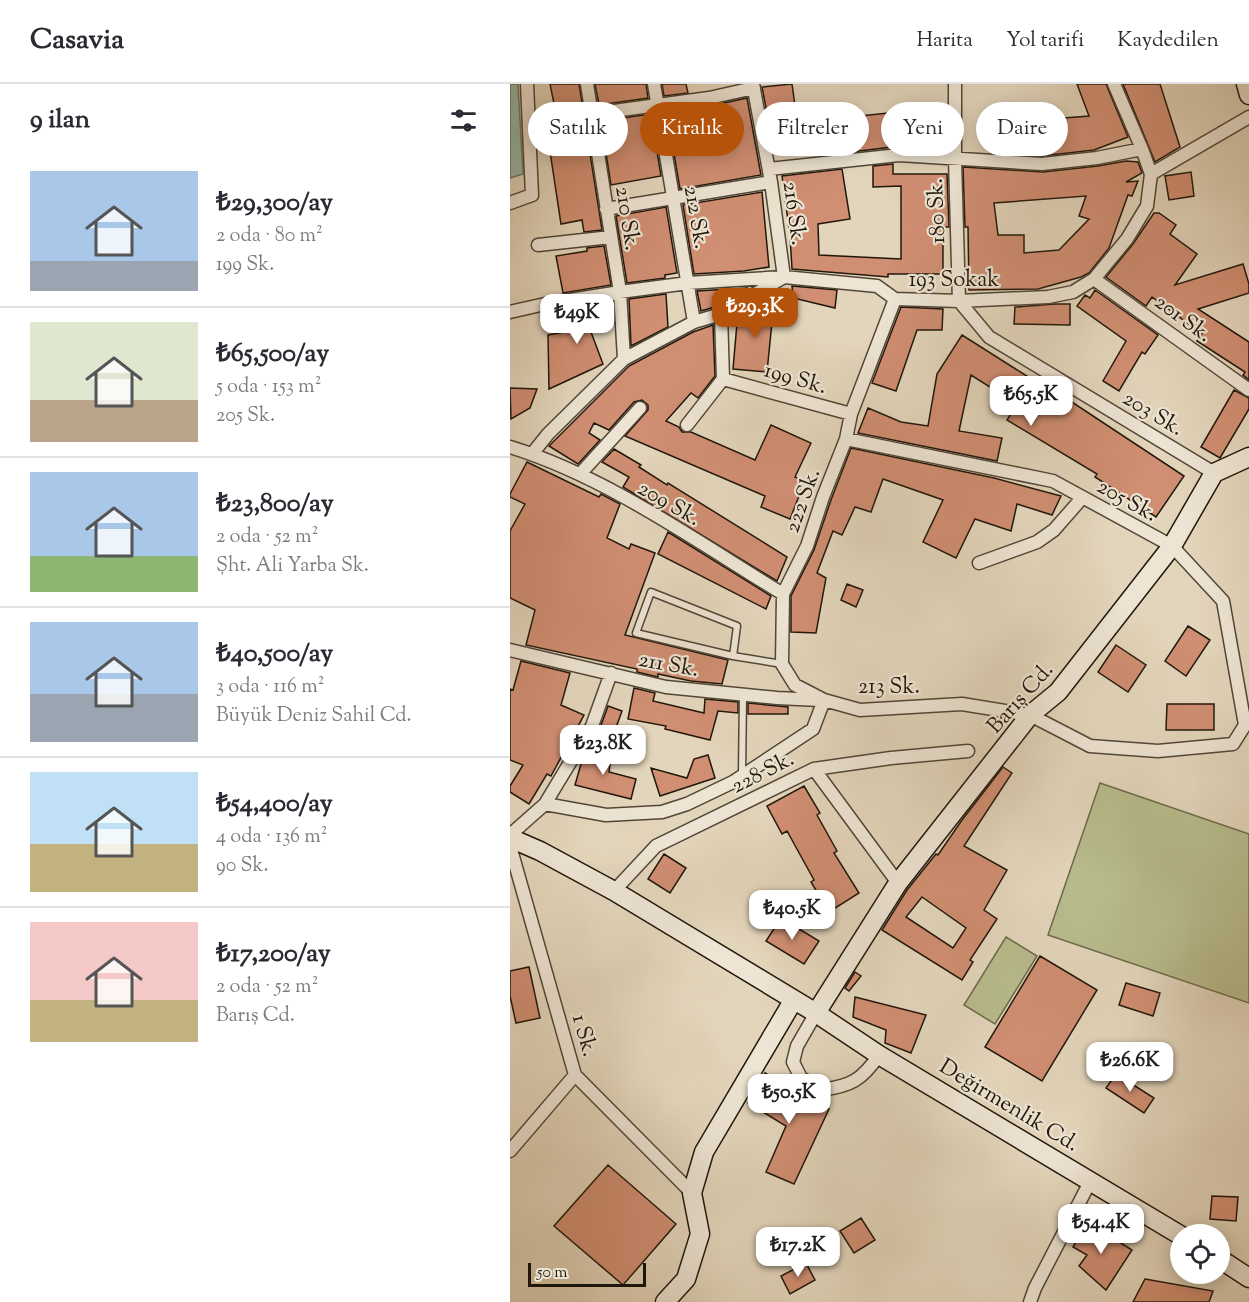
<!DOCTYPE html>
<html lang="tr">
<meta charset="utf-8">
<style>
:root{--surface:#fff;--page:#f7f7f7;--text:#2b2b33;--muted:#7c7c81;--line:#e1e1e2;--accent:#b45309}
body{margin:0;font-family:"Sorts Mill Goudy",serif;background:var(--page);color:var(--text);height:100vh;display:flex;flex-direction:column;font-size:22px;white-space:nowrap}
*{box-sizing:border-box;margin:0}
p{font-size:20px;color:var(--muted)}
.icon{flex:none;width:33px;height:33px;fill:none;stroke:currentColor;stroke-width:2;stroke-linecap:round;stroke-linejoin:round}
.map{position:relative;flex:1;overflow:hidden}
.panel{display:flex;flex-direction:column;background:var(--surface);width:510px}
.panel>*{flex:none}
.top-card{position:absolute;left:18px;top:18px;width:570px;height:54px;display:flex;gap:12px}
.controls{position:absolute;left:660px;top:1140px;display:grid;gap:12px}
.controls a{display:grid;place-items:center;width:60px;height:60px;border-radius:50%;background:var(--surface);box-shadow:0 3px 15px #0003;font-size:30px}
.scale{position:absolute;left:18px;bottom:15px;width:118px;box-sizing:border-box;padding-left:6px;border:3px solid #20170b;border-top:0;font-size:16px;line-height:21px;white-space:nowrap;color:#20170b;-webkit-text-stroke:4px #ede4d3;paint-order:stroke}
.price{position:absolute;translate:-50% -51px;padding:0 14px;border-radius:12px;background:#fff;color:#222;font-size:20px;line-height:39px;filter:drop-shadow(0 2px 3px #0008)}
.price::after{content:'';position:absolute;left:50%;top:36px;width:18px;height:14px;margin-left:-9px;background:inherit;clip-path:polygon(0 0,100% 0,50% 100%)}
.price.current{background:var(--accent);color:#fff}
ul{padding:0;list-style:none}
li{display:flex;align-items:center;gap:18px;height:150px;padding:0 30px}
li+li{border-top:2px solid var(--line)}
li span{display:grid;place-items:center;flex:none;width:168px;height:120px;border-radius:0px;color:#555}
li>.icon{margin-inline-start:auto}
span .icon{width:72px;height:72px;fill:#fffc;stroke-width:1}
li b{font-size:26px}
h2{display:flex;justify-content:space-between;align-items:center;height:72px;padding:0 30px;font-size:26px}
.pill{padding:0 21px;border-radius:27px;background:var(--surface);box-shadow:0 3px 15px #0003;font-size:21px;line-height:54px}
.pill.current{background:var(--accent);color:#fff}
header{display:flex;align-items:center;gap:36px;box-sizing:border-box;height:84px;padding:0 30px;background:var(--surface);border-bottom:2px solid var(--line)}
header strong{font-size:28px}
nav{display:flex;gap:33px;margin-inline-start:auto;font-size:21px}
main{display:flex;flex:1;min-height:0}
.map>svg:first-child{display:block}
.green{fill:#b8bc8d;stroke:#6c6a4c;stroke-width:1.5}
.water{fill:#97b9aa;stroke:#67786a;stroke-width:1.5}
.building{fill:#d08e72;stroke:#20170b;stroke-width:1.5;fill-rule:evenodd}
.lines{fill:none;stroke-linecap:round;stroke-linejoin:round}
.lane-casing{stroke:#514637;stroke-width:9}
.street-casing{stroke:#514637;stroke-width:15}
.secondary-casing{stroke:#20170b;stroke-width:21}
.lane{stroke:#ede4d3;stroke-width:6}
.street{stroke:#ede4d3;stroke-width:12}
.secondary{stroke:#ede4d3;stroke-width:18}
.labels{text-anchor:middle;stroke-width:4.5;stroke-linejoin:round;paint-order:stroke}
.street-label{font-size:22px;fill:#20170b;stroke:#ede4d3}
</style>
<header>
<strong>Casavia</strong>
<nav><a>Harita</a><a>Yol tarifi</a><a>Kaydedilen</a></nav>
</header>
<main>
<section class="panel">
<h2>9 ilan<svg class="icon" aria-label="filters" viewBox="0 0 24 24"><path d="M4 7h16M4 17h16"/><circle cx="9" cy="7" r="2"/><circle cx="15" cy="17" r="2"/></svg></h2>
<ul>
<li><span style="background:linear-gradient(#a9c7e8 75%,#9aa5b1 0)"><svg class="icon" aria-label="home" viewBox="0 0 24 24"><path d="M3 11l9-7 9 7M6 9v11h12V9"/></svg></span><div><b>₺29,300/ay</b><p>2 oda · 80 m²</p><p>199 Sk.</p></div></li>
<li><span style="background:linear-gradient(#dfe7d0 65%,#b9a48a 0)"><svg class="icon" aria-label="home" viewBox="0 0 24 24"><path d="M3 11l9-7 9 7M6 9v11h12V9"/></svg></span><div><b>₺65,500/ay</b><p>5 oda · 153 m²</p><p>205 Sk.</p></div></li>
<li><span style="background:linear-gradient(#a9c7e8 70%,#8fb573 0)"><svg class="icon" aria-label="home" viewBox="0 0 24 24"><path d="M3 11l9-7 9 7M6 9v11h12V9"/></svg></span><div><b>₺23,800/ay</b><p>2 oda · 52 m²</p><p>Şht. Ali Yarba Sk.</p></div></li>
<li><span style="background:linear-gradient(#a9c7e8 60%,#9aa5b1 0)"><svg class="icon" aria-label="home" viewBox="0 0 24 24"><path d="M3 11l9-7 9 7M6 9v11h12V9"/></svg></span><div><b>₺40,500/ay</b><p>3 oda · 116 m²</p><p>Büyük Deniz Sahil Cd.</p></div></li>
<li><span style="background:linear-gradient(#bfe0f5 60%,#c2b280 0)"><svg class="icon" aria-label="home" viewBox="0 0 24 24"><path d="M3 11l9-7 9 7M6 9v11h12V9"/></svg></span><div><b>₺54,400/ay</b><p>4 oda · 136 m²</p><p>90 Sk.</p></div></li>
<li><span style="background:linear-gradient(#f6c9c9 65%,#c2b280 0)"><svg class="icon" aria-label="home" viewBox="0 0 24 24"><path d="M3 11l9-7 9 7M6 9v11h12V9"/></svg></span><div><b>₺17,200/ay</b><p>2 oda · 52 m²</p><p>Barış Cd.</p></div></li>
</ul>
</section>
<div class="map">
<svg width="739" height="1218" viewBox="0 0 739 1218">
<rect width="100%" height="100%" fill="#e3d5bb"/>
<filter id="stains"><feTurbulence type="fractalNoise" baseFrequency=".00333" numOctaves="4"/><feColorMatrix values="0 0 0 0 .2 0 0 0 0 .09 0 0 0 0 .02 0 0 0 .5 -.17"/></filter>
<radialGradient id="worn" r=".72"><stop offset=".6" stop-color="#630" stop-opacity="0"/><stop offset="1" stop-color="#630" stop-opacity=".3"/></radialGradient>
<!-- green -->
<path class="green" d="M590,699L739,750V919L538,851Z
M496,853L527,872L485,940L454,921Z"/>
<!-- water -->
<path class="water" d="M0,0H8L13,90L0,94Z"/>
<!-- building -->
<path class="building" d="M40,0H69L92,146L74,148L72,136L51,140L36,41L48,39Z
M85,0H136L138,14L89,21Z
M152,0H176L178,9L154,12Z
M282,0L290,58L263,61L252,3Z
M567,0H596L618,53L584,66L532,72L506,70L503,38L579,32Z
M613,0H650L670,63L645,78Z
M237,14L251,91L170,105L157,28L200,22Z
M378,29L382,63L325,70L321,35Z
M141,30L151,92L101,101L91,37Z
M616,77L628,78L632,89L616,98L628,97L622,112L618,111L599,164L579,189L571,193L528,205L459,206L458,143H455L453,83L533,88L588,82ZM576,112L569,132L579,135L549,166L514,169V151H488L484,119Z
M383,80V90H437L439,143H433V190H378V193L282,185L280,152L272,92L332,85L340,135L308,140L309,171L391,175V102L363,103V82Z
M681,88L684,112L659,116L655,92Z
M252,108L259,183L234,187L184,190L173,121Z
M156,123L167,189L155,191V194L117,199L106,132Z
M644,129H649L666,141L660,150L687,170L665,201L733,180L739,200V209L688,225L739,258V296L733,291L735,288L687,257L692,250L642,213L636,222L596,193L623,160Z
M94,162L101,201L53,209L46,172L77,167V164Z
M282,202L327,206L325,224L283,214Z
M238,204L208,222L191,227L187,207Z
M585,206L648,251L635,270L632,268L609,307L593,297L616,257L567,222L575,211L580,214Z
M156,210L158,243L121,262L119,215Z
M258,212H261L263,228L257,288L223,285L227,239L245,241L243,221Z
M102,218L104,239L78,240L93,280L39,305L38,251L66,246L65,224Z
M545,220H560V241L504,240L505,223Z
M391,223L433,225L432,246H407L386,307L362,299Z
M203,241L205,292L188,314L181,309L156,337L169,343L172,348H181L245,376L261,341L301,359L285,393L295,397L280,435L251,423L255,412L115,352L138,326V321L132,316L124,318L99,346L84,339L79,349L90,356L68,380L39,362L119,282L183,248Z
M452,251L523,296L524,293L674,392L646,433L585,393L587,390L497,336L507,320L461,291L449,347L492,354L487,377L348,349L358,324L391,338L418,342L427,290Z
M0,304L27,305L20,324L1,335Z
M724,306L739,314V325L710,374L691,363Z
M341,364L484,394L551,412L542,431L507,420L501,447L465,435L446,474L413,458L433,416L373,395L361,428L345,423L332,451L323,447L307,489L316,494L306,549L281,548V512L304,466L321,416Z
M104,365L131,381L129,383L157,401L158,399L277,473L267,497L113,403L119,393L92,378Z
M17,378L89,413L91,410L110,420L97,454L119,465L121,460L145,469L115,551L218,576L212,600L181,597L148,590V593L127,588V585L16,561L25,526L0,514V447L15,420L0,413V410Z
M158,448L261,512L256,525L148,470Z
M337,500L353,506L346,523L331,516Z
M678,542L700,556L676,592L655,577Z
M606,561L636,581L618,608L588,588Z
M11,577L60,589L51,621L74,631L41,692L37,690L19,720L0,708V702L13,681L0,676V605L3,606Z
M124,604L145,609L143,617L194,629L195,615L228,618V629L208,627L200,656L155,645L156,642L118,635Z
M238,619L278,623V630H238Z
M657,620H704V646H656Z
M98,622L112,627L104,649L90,644Z
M77,666L101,673L99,688L126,695L121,715L65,701L73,673Z
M198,671L205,694L150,712L141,684L177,694L184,675Z
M493,683L502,689L454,762L497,786L474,826L487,835L460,876L463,878L452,896L372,846L397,806L426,770L428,771L452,736ZM412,813L456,844L443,864L396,833Z
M294,702L310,729L307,731L327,767L324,769L349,809L319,828L301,798L304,796L277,747L272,750L257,722Z
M154,770L176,784L160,809L138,795Z
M271,834L309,857L294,880L256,857Z
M530,872L587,906L532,997L475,963Z
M19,883L30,934L6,939L0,912V887Z
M345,888L351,892L339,907L335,904Z
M616,899L650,909L643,932L609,921Z
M345,913L416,931L401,969L375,959L376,946L343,933Z
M255,989L319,1025L284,1100L256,1088L276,1042L238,1019Z
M606,990L644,1014L634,1029L596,1004Z
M98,1081L166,1140L113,1201L44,1142Z
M702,1112L728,1113L726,1137L700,1135Z
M351,1134L365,1156L344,1169L330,1147Z
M578,1138L622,1166L596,1206L569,1182L577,1171L563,1163Z
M296,1179L305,1196L280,1210L271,1192Z
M635,1195L703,1207L699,1218H623Z"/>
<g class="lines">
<defs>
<path id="lane" d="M223,572L227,542L141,508L126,549L223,572L272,580
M232,691L233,611"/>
<path id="street" d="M77,0L110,208L114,275
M144,0L184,238
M445,0V76L449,217L479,253L704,389
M604,0L632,65L641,90
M82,30L199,14L244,4
M259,85L389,71L532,80L587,74L632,65
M0,119L22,111L17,0
M96,125L261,98
M28,161L101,153
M584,195L739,306
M0,228L35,220L110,208L178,199L274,193L367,202L385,215L449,217L538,213L563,208L584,195L617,155L637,122L641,90L739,33
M211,230L213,295L341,330
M177,341L213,295
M336,355L543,397L662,462L713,517L735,641L723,660L648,667L580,662L520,631L452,620L350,626L314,616L285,601L272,580L273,510L297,462L313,413L336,355L341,330L385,215
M0,363C97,393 186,457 273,510
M22,370L38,350L114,275L184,238L211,230L274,193L261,98L243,0
M70,390L130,324
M469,479L527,458L544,446L572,414
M0,566L156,603L267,614L310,616
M304,685L381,674L458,667
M35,720L96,731L152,728L177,720L223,698L303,645L314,616
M0,751L35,720L82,642L101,589
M0,762L65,991L182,1109
M104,807L146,762L304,685L388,799
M306,929L287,962L283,978L291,994L311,1006C341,1002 352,996 369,971
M0,1067L65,991
M520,1218L525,1204L581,1096"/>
<path id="secondary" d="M736,0L739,11
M0,754L30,767L104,807L306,929L369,971L670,1151
M306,929L388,799L520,631L548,608L662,462L704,389L739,373
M710,1175L739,1194
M155,1218L176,1195L190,1150L182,1109L194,1068L283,917"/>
</defs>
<!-- lane casing -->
<use href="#lane" class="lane-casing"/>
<!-- street casing -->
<use href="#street" class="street-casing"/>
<!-- secondary casing -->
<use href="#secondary" class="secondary-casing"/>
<!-- lane -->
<use href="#lane" class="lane"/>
<!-- street -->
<use href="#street" class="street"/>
<!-- secondary -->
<use href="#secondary" class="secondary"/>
</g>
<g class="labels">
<!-- street labels -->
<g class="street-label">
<text transform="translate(425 127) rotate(-92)" y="8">180 Sk.</text>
<text transform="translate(286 129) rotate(82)" y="8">216 Sk.</text>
<text transform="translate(188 133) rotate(80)" y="8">212 Sk.</text>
<text transform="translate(119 134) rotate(81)" y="8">210 Sk.</text>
<text x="444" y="202">193 Sokak</text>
<text transform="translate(674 233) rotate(36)" y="8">201 Sk.</text>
<text transform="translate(286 293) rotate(16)" y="8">199 Sk.</text>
<text transform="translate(644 328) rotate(31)" y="8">203 Sk.</text>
<text transform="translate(618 415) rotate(29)" y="8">205 Sk.</text>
<text transform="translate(291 416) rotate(-70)" y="8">222 Sk.</text>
<text transform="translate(160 418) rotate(30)" y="8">209 Sk.</text>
<text transform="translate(159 579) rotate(10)" y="8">211 Sk.</text>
<text x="379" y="609">213 Sk.</text>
<text transform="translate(509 613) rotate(-48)" y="8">Barış Cd.</text>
<text transform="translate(252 687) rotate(-27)" y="8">228 Sk.</text>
<text transform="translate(76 951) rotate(74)" y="8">1 Sk.</text>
<text transform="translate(500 1020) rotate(31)" y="8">Değirmenlik Cd.</text>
</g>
</g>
<rect width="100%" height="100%" filter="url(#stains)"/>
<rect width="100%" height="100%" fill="url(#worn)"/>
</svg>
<div class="controls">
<a><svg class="icon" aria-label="locate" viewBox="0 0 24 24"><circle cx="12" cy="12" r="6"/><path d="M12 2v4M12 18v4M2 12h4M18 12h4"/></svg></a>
</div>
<div class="scale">50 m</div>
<b class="price current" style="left:245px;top:255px">₺29.3K</b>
<b class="price" style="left:67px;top:261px">₺49K</b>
<b class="price" style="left:521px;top:343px">₺65.5K</b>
<b class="price" style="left:93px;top:692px">₺23.8K</b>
<b class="price" style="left:282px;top:857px">₺40.5K</b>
<b class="price" style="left:620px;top:1009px">₺26.6K</b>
<b class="price" style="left:279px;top:1041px">₺50.5K</b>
<b class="price" style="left:591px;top:1171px">₺54.4K</b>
<b class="price" style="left:288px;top:1194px">₺17.2K</b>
<div class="top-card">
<a class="pill">Satılık</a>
<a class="pill current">Kiralık</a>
<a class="pill">Filtreler</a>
<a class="pill">Yeni</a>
<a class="pill">Daire</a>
</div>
</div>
</main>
